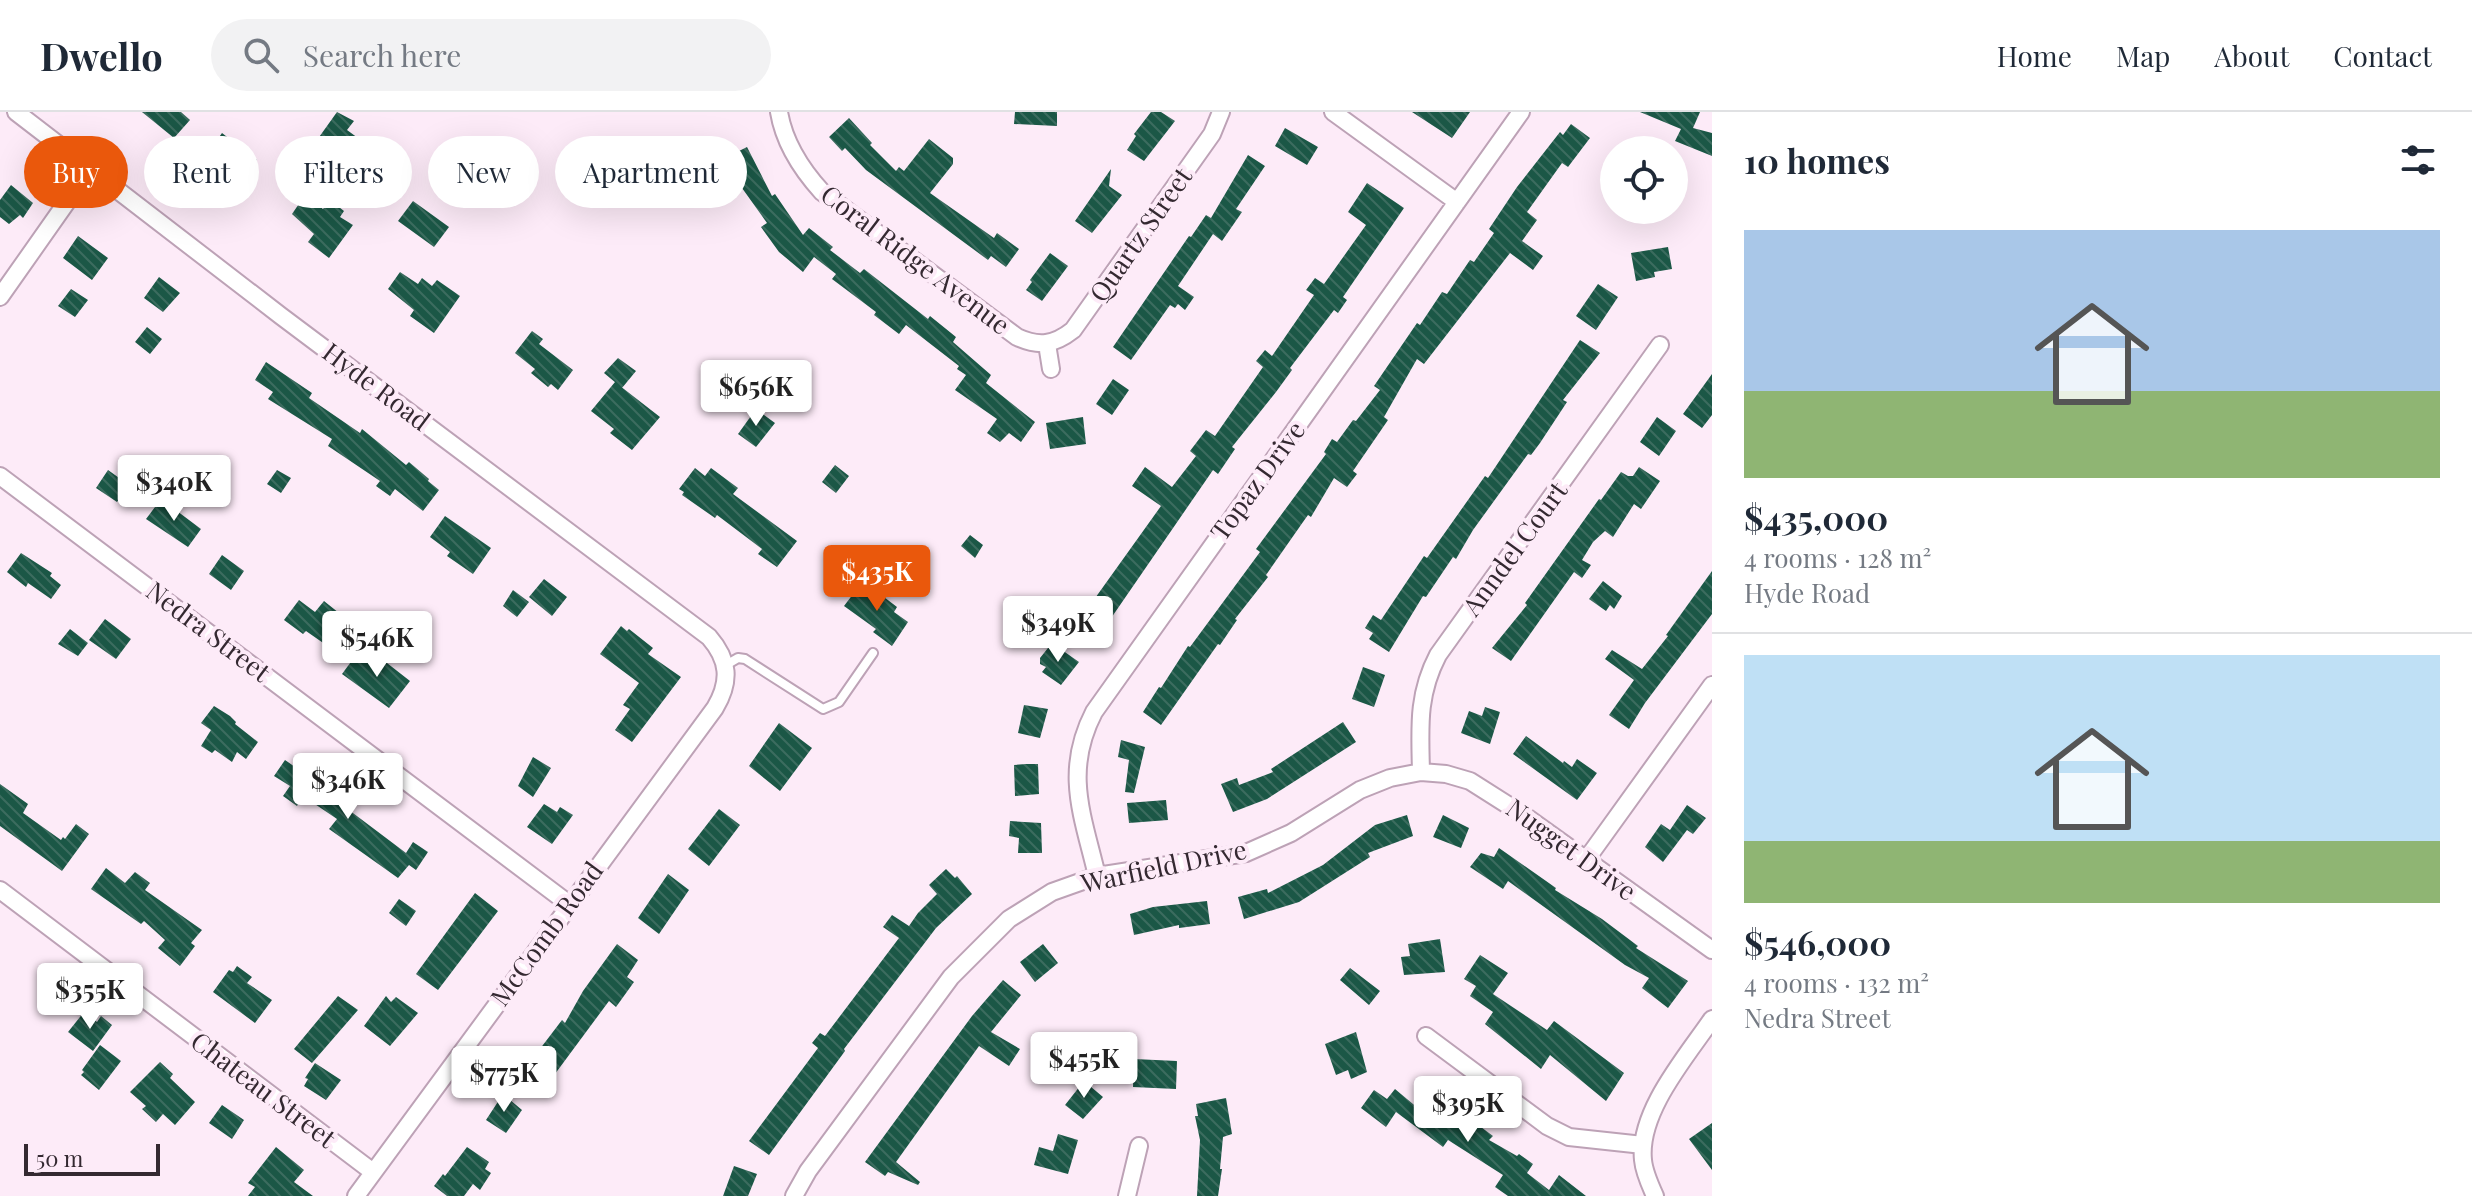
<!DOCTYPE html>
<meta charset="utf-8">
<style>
:root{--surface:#fff;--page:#f2f2f3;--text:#1f2937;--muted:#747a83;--line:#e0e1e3;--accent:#ea580c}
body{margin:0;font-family:"Playfair Display",serif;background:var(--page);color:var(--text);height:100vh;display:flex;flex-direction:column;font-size:30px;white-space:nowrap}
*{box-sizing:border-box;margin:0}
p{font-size:26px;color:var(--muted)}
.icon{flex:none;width:44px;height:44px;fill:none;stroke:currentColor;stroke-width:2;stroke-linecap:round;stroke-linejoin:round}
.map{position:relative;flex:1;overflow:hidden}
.details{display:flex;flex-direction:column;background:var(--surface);width:760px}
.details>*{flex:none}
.top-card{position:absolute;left:24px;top:24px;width:760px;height:72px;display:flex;gap:16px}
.buttons{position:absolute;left:1600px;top:24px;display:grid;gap:16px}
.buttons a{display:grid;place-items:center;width:88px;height:88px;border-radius:50%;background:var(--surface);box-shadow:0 8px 32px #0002;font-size:40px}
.scale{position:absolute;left:24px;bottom:20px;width:136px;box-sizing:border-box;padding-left:8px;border:4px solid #342931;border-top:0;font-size:22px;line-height:28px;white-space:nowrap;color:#342931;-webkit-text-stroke:6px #fdebf8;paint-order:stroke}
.price{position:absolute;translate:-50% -68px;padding:0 18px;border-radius:8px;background:#fff;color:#222;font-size:26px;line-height:52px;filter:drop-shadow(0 2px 4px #0008)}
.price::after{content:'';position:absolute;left:50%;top:48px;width:24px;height:18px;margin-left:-12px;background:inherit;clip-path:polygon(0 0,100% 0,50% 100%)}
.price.on{background:var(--accent);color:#fff}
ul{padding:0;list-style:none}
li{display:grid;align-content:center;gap:16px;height:424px;padding:0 32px}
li+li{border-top:2px solid var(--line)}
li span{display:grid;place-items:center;height:248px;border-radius:0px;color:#555}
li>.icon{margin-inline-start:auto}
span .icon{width:144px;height:144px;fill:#fffc;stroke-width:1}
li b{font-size:34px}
h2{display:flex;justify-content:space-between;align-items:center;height:96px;padding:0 32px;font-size:34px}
.tag{padding:0 28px;border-radius:36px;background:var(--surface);box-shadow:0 8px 32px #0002;font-size:28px;line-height:72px}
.tag.on{background:var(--accent);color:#fff}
header{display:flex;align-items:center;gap:48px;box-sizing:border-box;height:112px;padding:0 40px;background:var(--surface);border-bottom:2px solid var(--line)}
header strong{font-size:38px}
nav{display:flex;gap:44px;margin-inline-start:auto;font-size:28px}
.search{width:560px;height:72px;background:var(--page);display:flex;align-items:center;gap:20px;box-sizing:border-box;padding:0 28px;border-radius:44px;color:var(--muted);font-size:30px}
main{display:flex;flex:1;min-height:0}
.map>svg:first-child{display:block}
.building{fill:url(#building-back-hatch)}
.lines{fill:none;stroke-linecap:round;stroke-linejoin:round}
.service-casing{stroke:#bda2b6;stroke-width:12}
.minor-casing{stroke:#bda2b6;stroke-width:20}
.service{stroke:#fff;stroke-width:8}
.minor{stroke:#fff;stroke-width:16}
.labels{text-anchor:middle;stroke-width:8;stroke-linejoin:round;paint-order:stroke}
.street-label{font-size:26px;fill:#342931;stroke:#fdebf8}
</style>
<header>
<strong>Dwello</strong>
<div class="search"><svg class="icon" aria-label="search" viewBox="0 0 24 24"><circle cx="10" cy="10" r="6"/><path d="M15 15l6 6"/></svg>Search here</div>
<nav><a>Home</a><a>Map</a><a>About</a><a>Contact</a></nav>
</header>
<main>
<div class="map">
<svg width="1712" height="1084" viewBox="0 0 1712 1084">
<defs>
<pattern id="building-back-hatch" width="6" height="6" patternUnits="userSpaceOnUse" patternTransform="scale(2)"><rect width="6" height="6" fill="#1b5746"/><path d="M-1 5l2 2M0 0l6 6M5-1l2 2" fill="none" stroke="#3c6c5f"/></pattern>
</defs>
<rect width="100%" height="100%" fill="#fdebf8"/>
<!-- building -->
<path class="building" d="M142,0H181L190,8L174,26Z
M337,0L354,9L347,18L373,37L354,64L312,35Z
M1015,0H1057V14L1014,12Z
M1151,0H1161L1175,9L1144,49L1127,38L1136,24L1134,22Z
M1412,0H1470L1452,26Z
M1640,0H1700L1693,16L1712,21V44L1675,29L1681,17Z
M849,6L872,31L870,33L896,59L899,55L904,59L929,27L953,46V52L930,81L994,126L997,121L1019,137L1006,155L991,144L988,148L866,58L845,36L842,39L829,25Z
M1571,12L1590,26L1568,55L1562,51L1527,100L1537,108L1522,129L1543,144L1533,158L1510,141L1424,252L1417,247L1384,305L1388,308L1353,359L1357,362L1347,375L1334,366L1311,405L1308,403L1303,410L1266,463L1268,465L1235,507L1237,508L1220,533L1218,532L1161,613L1143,600L1159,575L1161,576L1188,534L1190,535L1260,440L1256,437L1326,342L1324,340L1332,327L1337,330L1353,308L1356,309L1380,278L1374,274L1417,211L1420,213L1442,180L1447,182L1470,148L1474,150L1494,121L1489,117L1517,75L1560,20L1563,23Z
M1285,16L1318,35L1307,53L1275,34Z
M222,21L257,48L241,69L218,53L220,50L208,41Z
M747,35L772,84L775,82L803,123L809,116L833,135L830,138L860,161L864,157L928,207L930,204L956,225L953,230L991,263L986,271L1035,310L1021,330L1009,321L1000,330L987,321L997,307L955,278L966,263L957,257L959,254L906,213L899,222L874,203L876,200L832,167L836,162L814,145L803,160L779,140L761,115L767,111L742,76L740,77L727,45Z
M1248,43L1265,54L1236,97L1242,100L1222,129L1213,122L1178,174L1194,185L1185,198L1178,192L1175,196L1170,193L1131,248L1113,235L1189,124L1191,125L1206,103L1211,106Z
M1111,57L1109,74L1122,83L1092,121L1075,109Z
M1367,71L1404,96L1343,185L1347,188L1338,201L1334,198L1290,256L1292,258L1276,280L1232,335L1235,337L1218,362L1213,358L1107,512L1105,510L1097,523L1078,510L1161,394L1132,374L1145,355L1172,375L1196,344L1190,339L1206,318L1215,324L1263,255L1256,249L1265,238L1272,244L1314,183L1306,178L1315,166L1324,172L1366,113L1348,100Z
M11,73L33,91L23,106L20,103L9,112L0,105V88Z
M305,83L323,97L330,88L344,99L340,105L353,113L329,146L308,130L314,122L292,102Z
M413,89L449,115L434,135L398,109Z
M78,124L108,146L92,168L63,146Z
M1668,135L1672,157L1654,160L1655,165L1636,169L1631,141Z
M1050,141L1068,154L1042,189L1026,178L1032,170L1030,168Z
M400,160L418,172L422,166L432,174L437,168L460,184L434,221L410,204L414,198L388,177Z
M159,165L180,181L163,200L144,186Z
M1598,172L1618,185L1596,218L1576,204Z
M71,177L88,188L75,205L58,194Z
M147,215L162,227L150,242L135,230Z
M532,219L543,227L539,232L573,258L558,278L551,272L548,275L531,261L535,257L515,241Z
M1580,228L1600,241L1563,288L1567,290L1540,331L1531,343L1528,342L1473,418L1456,447L1453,445L1426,485L1423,484L1389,540L1369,527L1373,521L1365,516L1373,503L1381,508L1424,444L1427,446L1485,364L1488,366Z
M618,246L636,259L622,276L604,261Z
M266,250L312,281L309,286L360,321L362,317L406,353L409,350L429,367L428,369L439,378L423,399L395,377L390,384L376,374L380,369L328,334L332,327L268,287L273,280L255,268Z
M1712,262V303L1702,316L1683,302Z
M1113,267L1129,278L1112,303L1096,292Z
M615,270L660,305L632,338L610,321L614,317L591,299Z
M756,297L775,311L756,335L738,322Z
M1083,305L1086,332L1050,337L1046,311Z
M1657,305L1676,319L1659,344L1640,330Z
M835,353L849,364L836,381L822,370Z
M1639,355L1660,369L1641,397L1634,392L1613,425L1605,419L1593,430L1582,448L1591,453L1582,466L1574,460L1511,549L1492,536L1527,493L1525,491L1599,387L1601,388L1621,360L1628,364H1633Z
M695,356L705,364L711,356L738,376L733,382L797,429L777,455L758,442L762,437L717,403L715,406L682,383L684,380L679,377Z
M108,358L129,373L117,390L96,376Z
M277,358L291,366L281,381L267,372Z
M161,387L201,417L188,435L146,407Z
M445,404L491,436L473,462L447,444L450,440L430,425Z
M970,423L983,433L975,446L961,434Z
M21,441L52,461L50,464L61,473L51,487L28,471L26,475L7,460Z
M222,443L244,459L231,478L209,462Z
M1712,459V502L1645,591L1629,617L1609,603L1634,568L1605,547L1612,538L1642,557L1668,524L1666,523Z
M544,467L567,485L552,504L529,485Z
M863,469L897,495L894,500L908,510L892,534L873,520L876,517L844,494Z
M1603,469L1622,484L1614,497L1610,493L1606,499L1589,487Z
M513,478L529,490L517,505L503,494Z
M299,488L315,500L324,489L339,501L336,505L356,519L339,542L306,519L303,522L284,508Z
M105,507L131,527L116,547L89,528Z
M621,514L627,519L629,517L653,536L648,542L681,565L632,630L615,618L630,597L623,593L639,571L600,542Z
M70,517L88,531L78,544L58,532Z
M1052,531L1079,550L1061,573L1042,560L1046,555L1040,552V546Z
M356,543L371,553L378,544L410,569L389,596L342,562Z
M1363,555L1385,563L1374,595L1352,587Z
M1024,593L1048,597L1040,626L1018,621Z
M214,594L230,604L236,610L235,612L258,630L246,647L237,640L232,650L215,638L212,641L201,634L211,618L201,611Z
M1485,595L1500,600L1490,632L1461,621L1469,599L1482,604Z
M1343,610L1356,630L1267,687L1233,700L1221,672L1237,666L1239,673L1273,660L1271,657Z
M779,611L812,636L780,679L749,654Z
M1526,624L1563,651L1564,649L1572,655L1577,647L1597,661L1577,688L1513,642Z
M1121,628L1145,635L1134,681L1125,680L1129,648L1118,645Z
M533,645L551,656L533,685L518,674Z
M285,648L301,659L304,654L327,670L326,672L337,680L333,686L406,741L413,730L428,740L416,758L409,753L398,766L329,717L337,707L303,684L297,694L283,684L290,674L274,664Z
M1026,652H1038L1039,682L1015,684L1014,653Z
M0,672L28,692L23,701L61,728L63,725L65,727L76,712L89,722L62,759L0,714Z
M1166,688L1168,708L1129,711L1127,691Z
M544,692L557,700L560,695L573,703L552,732L527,715Z
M1687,693L1706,706L1693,722L1687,718L1663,750L1645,735L1661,712L1670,718Z
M719,697L740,713L709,754L688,737Z
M1407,703L1413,724L1368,741L1370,745L1299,790L1244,807L1238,785L1267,777L1268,781L1323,753L1375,713Z
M1443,703L1469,716L1461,736L1433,725Z
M1010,709L1041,711L1042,741H1018L1019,726L1009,724Z
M1499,736L1556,776L1555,778L1602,807L1638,834L1636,836L1688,869L1668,896L1642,876L1649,866L1625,853L1508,769L1503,777L1470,755L1481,741L1494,745Z
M106,756L125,771L135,760L150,771L145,778L202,818L191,831L195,834L180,854L158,836L165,828L144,809L141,812L91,777Z
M946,757L955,766L957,764L972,782L936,816L844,937L845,939L769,1043L749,1029L818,936L812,931L820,921L825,924L899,826L883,815L892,803L909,814L918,801L937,782L929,773Z
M668,762L689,778L659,822L638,806Z
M475,781L498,799L438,878L416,862Z
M399,787L416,799L406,814L389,801Z
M1207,789L1210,812L1179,816V813L1134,823L1130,802L1153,795Z
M1440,827L1445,860L1404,863L1401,845L1410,844L1408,832Z
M617,832L638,848L627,865L634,870L616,895L609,889L552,966L530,950L562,908L565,911L583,879Z
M1043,832L1058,851L1035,870L1020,850Z
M1480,843L1508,861L1493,882L1547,918L1554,909L1624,961L1606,989L1550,943L1541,957L1485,912L1493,900L1470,884L1476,874L1464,867Z
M237,854L252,865L247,871L272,888L255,911L213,880L229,858L233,860Z
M1350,856L1380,879L1369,893L1340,868Z
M1003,868L1021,883L991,920L1020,937L1009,954L979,934L896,1050L920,1070L918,1073L888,1060L885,1064L865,1050L972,904Z
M338,884L358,898L312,951L294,937Z
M386,884L391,890L396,885L418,901L390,934L364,914Z
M84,900L97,910L101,904L112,913L93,939L68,920Z
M1356,920L1367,960L1351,967L1348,958L1336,963L1325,932Z
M100,933L121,949L99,978L81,963L84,960L82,958Z
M1134,947L1177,949L1176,977L1133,975Z
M160,950L173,962L170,966L195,990L175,1013L163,1002L156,1010L142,997L146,994L130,980Z
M315,951L341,968L326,988L304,974L308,967L305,966Z
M1084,969L1103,985L1083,1007L1065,993Z
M1395,977L1425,1002L1437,987L1453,999L1450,1004L1470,1021L1477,1012L1493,1024L1489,1028L1517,1044L1519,1042L1533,1052L1527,1061L1549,1078L1559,1063L1586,1084H1508L1495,1075L1503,1063L1448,1028L1443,1035L1396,1000L1386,1015L1361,996L1374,978L1387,987Z
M503,982L522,998L506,1021L486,1008Z
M1226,986L1232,1022L1223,1025L1220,1057H1222L1218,1084H1197L1200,1028L1195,1004H1198L1196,992Z
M222,993L244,1008L232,1027L209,1011Z
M1712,1011V1058L1689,1027Z
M1058,1022L1078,1028L1068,1062L1034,1053L1039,1035L1053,1039Z
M276,1035L304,1058L294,1070L313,1084H248L255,1075L248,1071Z
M467,1035L489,1050L485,1057L491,1061L480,1078L473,1072L464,1084H447L434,1074L443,1062L445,1064Z
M734,1054L757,1062L748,1084H723Z"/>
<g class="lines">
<defs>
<path id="service" d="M726,553L738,546L745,547L823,597L839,590L873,541"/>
<path id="minor" d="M16,0L281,204L709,525C729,548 731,569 715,596L356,1084
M779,0C784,30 802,58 822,80L1017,225C1039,235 1054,233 1073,218L1212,22L1221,0
M1333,0L1457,90
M0,185L90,57
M1047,232L1051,257
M0,364L569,792
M1421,660C1420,616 1417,583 1438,543L1660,233
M1586,748L1712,573
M1097,764C1083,704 1063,660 1094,600L1521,0
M0,778L373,1060
M1426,924L1547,1014L1569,1025L1643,1033
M794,1084L808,1059L951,865L1009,807L1052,780L1097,764L1246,741L1291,721L1360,678L1390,666L1421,660L1446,662L1470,669L1522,702L1712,838
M1127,1084L1139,1034
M1655,1084C1650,1073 1644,1060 1643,1048C1638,1000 1686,945 1712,907"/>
</defs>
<!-- service casing -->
<use href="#service" class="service-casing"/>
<!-- minor casing -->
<use href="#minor" class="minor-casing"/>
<!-- service -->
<use href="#service" class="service"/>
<!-- minor -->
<use href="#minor" class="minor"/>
</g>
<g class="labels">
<!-- street labels -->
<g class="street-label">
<text transform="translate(1141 123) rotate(-55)" y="9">Quartz Street</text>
<text transform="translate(915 148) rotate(37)" y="9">Coral Ridge Avenue</text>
<text transform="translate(376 275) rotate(37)" y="9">Hyde Road</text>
<text transform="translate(1258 369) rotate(-54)" y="9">Topaz Drive</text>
<text transform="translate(1515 437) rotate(-54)" y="9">Anndel Court</text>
<text transform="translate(208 520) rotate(37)" y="9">Nedra Street</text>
<text transform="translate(1571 738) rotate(36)" y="9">Nugget Drive</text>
<text transform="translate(1164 755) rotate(-12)" y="9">Warfield Drive</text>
<text transform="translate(547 822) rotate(-54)" y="9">McComb Road</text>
<text transform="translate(263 978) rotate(37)" y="9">Chateau Street</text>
</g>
</g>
</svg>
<div class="buttons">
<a><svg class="icon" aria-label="locate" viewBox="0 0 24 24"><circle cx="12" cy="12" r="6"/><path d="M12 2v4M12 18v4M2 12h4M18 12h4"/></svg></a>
</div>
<div class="scale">50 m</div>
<b class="price" style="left:756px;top:316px">$656K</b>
<b class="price" style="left:174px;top:411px">$340K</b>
<b class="price on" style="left:877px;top:501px">$435K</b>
<b class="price" style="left:1058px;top:552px">$349K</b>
<b class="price" style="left:377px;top:567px">$546K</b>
<b class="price" style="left:348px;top:709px">$346K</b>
<b class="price" style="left:90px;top:919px">$355K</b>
<b class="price" style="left:1084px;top:988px">$455K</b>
<b class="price" style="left:504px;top:1002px">$775K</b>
<b class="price" style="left:1468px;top:1032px">$395K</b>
<div class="top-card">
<a class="tag on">Buy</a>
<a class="tag">Rent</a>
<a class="tag">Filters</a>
<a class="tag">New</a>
<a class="tag">Apartment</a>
</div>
</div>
<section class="details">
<h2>10 homes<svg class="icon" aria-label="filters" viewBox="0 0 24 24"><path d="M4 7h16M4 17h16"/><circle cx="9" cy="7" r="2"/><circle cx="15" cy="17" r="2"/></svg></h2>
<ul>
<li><span style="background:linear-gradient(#a9c7e8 65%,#8fb573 0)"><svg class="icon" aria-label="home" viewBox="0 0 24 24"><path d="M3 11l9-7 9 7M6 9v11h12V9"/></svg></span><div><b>$435,000</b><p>4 rooms · 128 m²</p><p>Hyde Road</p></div></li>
<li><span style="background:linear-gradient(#bfe0f5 75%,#8fb573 0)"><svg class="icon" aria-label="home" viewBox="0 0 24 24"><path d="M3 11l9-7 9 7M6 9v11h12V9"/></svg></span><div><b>$546,000</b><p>4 rooms · 132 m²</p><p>Nedra Street</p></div></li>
</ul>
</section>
</main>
